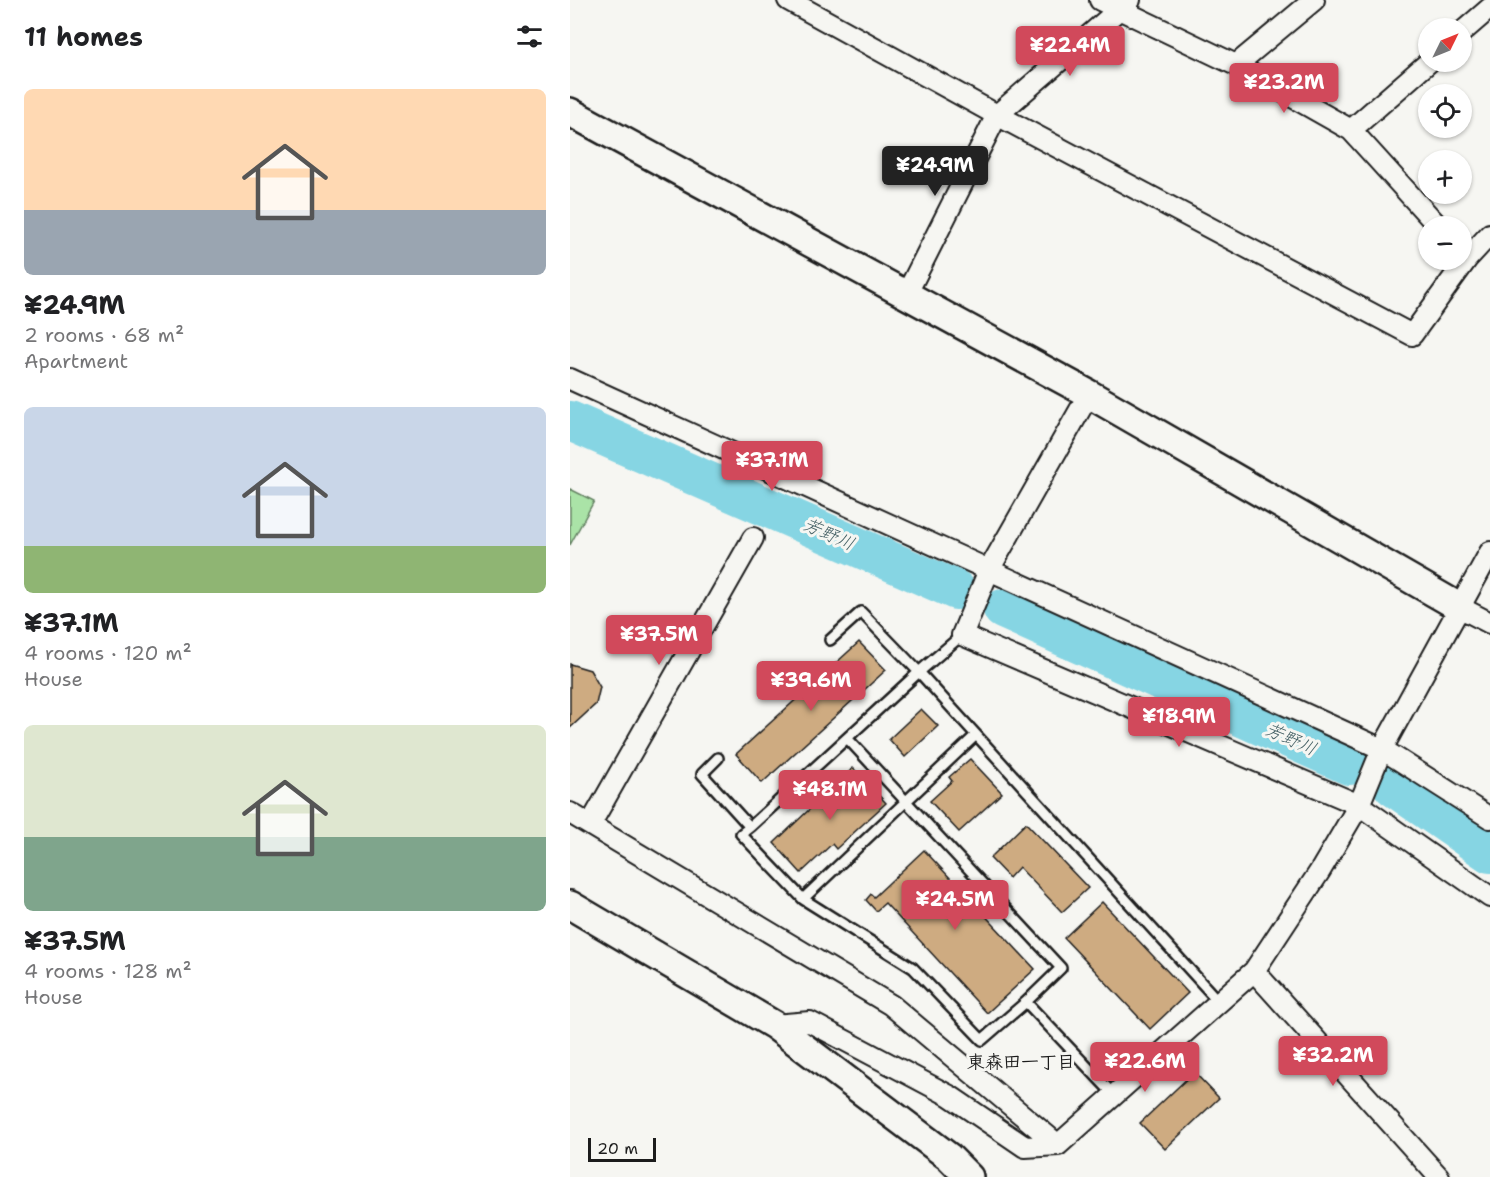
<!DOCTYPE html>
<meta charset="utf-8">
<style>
:root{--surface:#fff;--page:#f2f2f2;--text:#202124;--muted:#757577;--accent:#d1495b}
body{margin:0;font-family:"Shantell Sans","Klee One",sans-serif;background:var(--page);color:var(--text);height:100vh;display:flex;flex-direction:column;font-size:22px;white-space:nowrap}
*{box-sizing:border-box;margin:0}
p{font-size:20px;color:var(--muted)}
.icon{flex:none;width:33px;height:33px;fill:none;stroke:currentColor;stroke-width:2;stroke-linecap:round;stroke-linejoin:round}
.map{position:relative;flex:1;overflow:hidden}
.panel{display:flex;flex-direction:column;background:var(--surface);width:570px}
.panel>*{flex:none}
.needle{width:39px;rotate:47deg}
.controls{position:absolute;left:848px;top:18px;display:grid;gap:12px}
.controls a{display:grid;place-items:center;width:54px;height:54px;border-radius:50%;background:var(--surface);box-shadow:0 2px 4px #0004;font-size:30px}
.scale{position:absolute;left:18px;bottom:15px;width:68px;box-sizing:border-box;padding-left:6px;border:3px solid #1c1c1c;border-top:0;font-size:16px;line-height:21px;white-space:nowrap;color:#1c1c1c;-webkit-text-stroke:4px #f6f6f2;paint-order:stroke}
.price{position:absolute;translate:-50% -51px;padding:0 14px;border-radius:6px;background:var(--accent);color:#fff;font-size:20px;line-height:39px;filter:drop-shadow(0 2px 3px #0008)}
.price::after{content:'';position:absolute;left:50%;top:36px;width:18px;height:14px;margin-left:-9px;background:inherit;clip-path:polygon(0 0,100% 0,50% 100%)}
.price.active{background:#222;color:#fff}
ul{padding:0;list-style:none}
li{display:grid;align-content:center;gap:12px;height:318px;padding:0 24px}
li span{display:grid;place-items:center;height:186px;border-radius:9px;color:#555}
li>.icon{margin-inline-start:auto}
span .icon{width:108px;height:108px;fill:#fffc;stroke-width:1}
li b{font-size:26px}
h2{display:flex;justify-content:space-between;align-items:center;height:72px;padding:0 24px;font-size:26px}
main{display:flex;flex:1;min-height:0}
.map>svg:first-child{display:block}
.green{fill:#aae3a7;stroke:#638062;stroke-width:1.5}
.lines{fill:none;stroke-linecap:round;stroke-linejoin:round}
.river{stroke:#86d5e3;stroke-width:40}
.building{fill:#ceab81;stroke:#1c1c1c;stroke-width:1.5}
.lane-casing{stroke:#1c1c1c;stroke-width:14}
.street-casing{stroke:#1c1c1c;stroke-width:24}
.secondary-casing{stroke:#1c1c1c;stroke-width:32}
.lane{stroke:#f6f6f2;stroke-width:9}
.street{stroke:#f6f6f2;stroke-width:20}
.secondary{stroke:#f6f6f2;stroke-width:27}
.labels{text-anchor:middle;stroke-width:6;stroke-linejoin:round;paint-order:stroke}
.water-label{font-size:18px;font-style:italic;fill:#415d62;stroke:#f6f6f2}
.neighbourhood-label{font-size:18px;font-weight:bold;fill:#1c1c1c;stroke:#f6f6f2}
</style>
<main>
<section class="panel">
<h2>11 homes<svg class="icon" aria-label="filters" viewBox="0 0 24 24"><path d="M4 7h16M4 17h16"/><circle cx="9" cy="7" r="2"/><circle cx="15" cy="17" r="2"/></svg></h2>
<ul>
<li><span style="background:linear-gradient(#ffd9b3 65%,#9aa5b1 0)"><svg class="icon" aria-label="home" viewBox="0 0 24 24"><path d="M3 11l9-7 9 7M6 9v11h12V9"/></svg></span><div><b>¥24.9M</b><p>2 rooms · 68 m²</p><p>Apartment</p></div></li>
<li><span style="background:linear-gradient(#c9d6e8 75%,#8fb573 0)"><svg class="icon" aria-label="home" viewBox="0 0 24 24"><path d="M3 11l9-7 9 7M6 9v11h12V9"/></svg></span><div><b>¥37.1M</b><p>4 rooms · 120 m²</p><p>House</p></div></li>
<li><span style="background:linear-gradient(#dfe7d0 60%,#7fa58c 0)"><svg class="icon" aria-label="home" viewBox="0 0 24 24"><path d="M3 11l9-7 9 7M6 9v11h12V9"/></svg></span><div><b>¥37.5M</b><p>4 rooms · 128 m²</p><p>House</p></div></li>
</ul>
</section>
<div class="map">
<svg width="920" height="1177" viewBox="0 0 920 1177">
<rect width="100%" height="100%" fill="#f6f6f2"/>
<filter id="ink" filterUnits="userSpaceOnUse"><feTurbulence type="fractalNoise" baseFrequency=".0167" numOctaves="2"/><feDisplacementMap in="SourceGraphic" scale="12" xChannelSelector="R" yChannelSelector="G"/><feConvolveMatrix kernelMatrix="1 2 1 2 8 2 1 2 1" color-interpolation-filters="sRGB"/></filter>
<g filter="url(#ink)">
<!-- green -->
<path class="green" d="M0,489L24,501L0,545Z"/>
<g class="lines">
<!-- river -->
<path class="river" d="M0,421L386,590
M433,609L779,765
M823,786L920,853"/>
</g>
<!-- building -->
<path class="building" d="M289,642L316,670L192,783L166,754Z
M0,664L20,670L30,687L26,704L0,728Z
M351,709L368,726L335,757L319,739Z
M400,759L432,793L389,832L360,801L382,781L379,777Z
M283,768L316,803L266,849L262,844L231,873L204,843Z
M456,823L518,888L492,912L449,867L439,878L420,858Z
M354,850L465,969L417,1013L315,903L306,911L296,900L301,894L304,897Z
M532,902L618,993L580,1029L494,938Z
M624,1072L649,1098L595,1149L570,1123Z"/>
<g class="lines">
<defs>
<path id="lane" d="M392,635L349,672L649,1002
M277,738L491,968L456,1002L544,1095
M148,758L132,774L180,827L349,672L291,612L260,640
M180,827L171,834L233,899L406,735
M233,899L343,968L412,1040L456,1002"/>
<path id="street" d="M218,0L427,115L842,335L897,259L920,234
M530,0L666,65L781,130L868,226
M891,33L920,8
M666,65L744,0
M781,130L859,62
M336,295L427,115L560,0
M0,379L812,749L920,818
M519,394L419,570L392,635L789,805L920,897
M891,608L920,623
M0,813L20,825L183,538
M20,825L321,1005L488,1145
M684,971L869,1177
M204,1025L240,1022L380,1096L455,1147L488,1145L684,971L750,871L789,805L812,749L920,552"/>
<path id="secondary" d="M0,112L519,394L891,608
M0,905L204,1025L379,1157L399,1177"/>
</defs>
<!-- lane casing -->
<use href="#lane" class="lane-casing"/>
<!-- street casing -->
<use href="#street" class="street-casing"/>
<!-- secondary casing -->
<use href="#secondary" class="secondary-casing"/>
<!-- lane -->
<use href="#lane" class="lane"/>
<!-- street -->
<use href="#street" class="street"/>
<!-- secondary -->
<use href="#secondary" class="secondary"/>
</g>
</g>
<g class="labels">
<!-- water labels -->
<g class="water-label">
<text transform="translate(259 534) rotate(24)" y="6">芳野川</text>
<text transform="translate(721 739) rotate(24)" y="6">芳野川</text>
</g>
<!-- neighbourhood labels -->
<g class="neighbourhood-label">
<text x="451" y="1068">東森田一丁目</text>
</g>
</g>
</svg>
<div class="controls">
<a><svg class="needle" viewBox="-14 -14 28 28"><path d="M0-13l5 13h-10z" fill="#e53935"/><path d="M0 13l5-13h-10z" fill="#757577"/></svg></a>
<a><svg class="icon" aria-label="locate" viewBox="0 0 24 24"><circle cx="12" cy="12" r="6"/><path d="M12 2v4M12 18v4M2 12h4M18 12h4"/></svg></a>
<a>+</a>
<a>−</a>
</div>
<div class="scale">20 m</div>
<b class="price" style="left:500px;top:77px">¥22.4M</b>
<b class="price" style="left:714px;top:114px">¥23.2M</b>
<b class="price active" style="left:365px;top:197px">¥24.9M</b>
<b class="price" style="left:202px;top:492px">¥37.1M</b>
<b class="price" style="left:89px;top:666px">¥37.5M</b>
<b class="price" style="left:241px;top:712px">¥39.6M</b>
<b class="price" style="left:609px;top:748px">¥18.9M</b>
<b class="price" style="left:260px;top:821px">¥48.1M</b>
<b class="price" style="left:385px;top:931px">¥24.5M</b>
<b class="price" style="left:763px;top:1087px">¥32.2M</b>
<b class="price" style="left:575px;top:1093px">¥22.6M</b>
</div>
</main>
